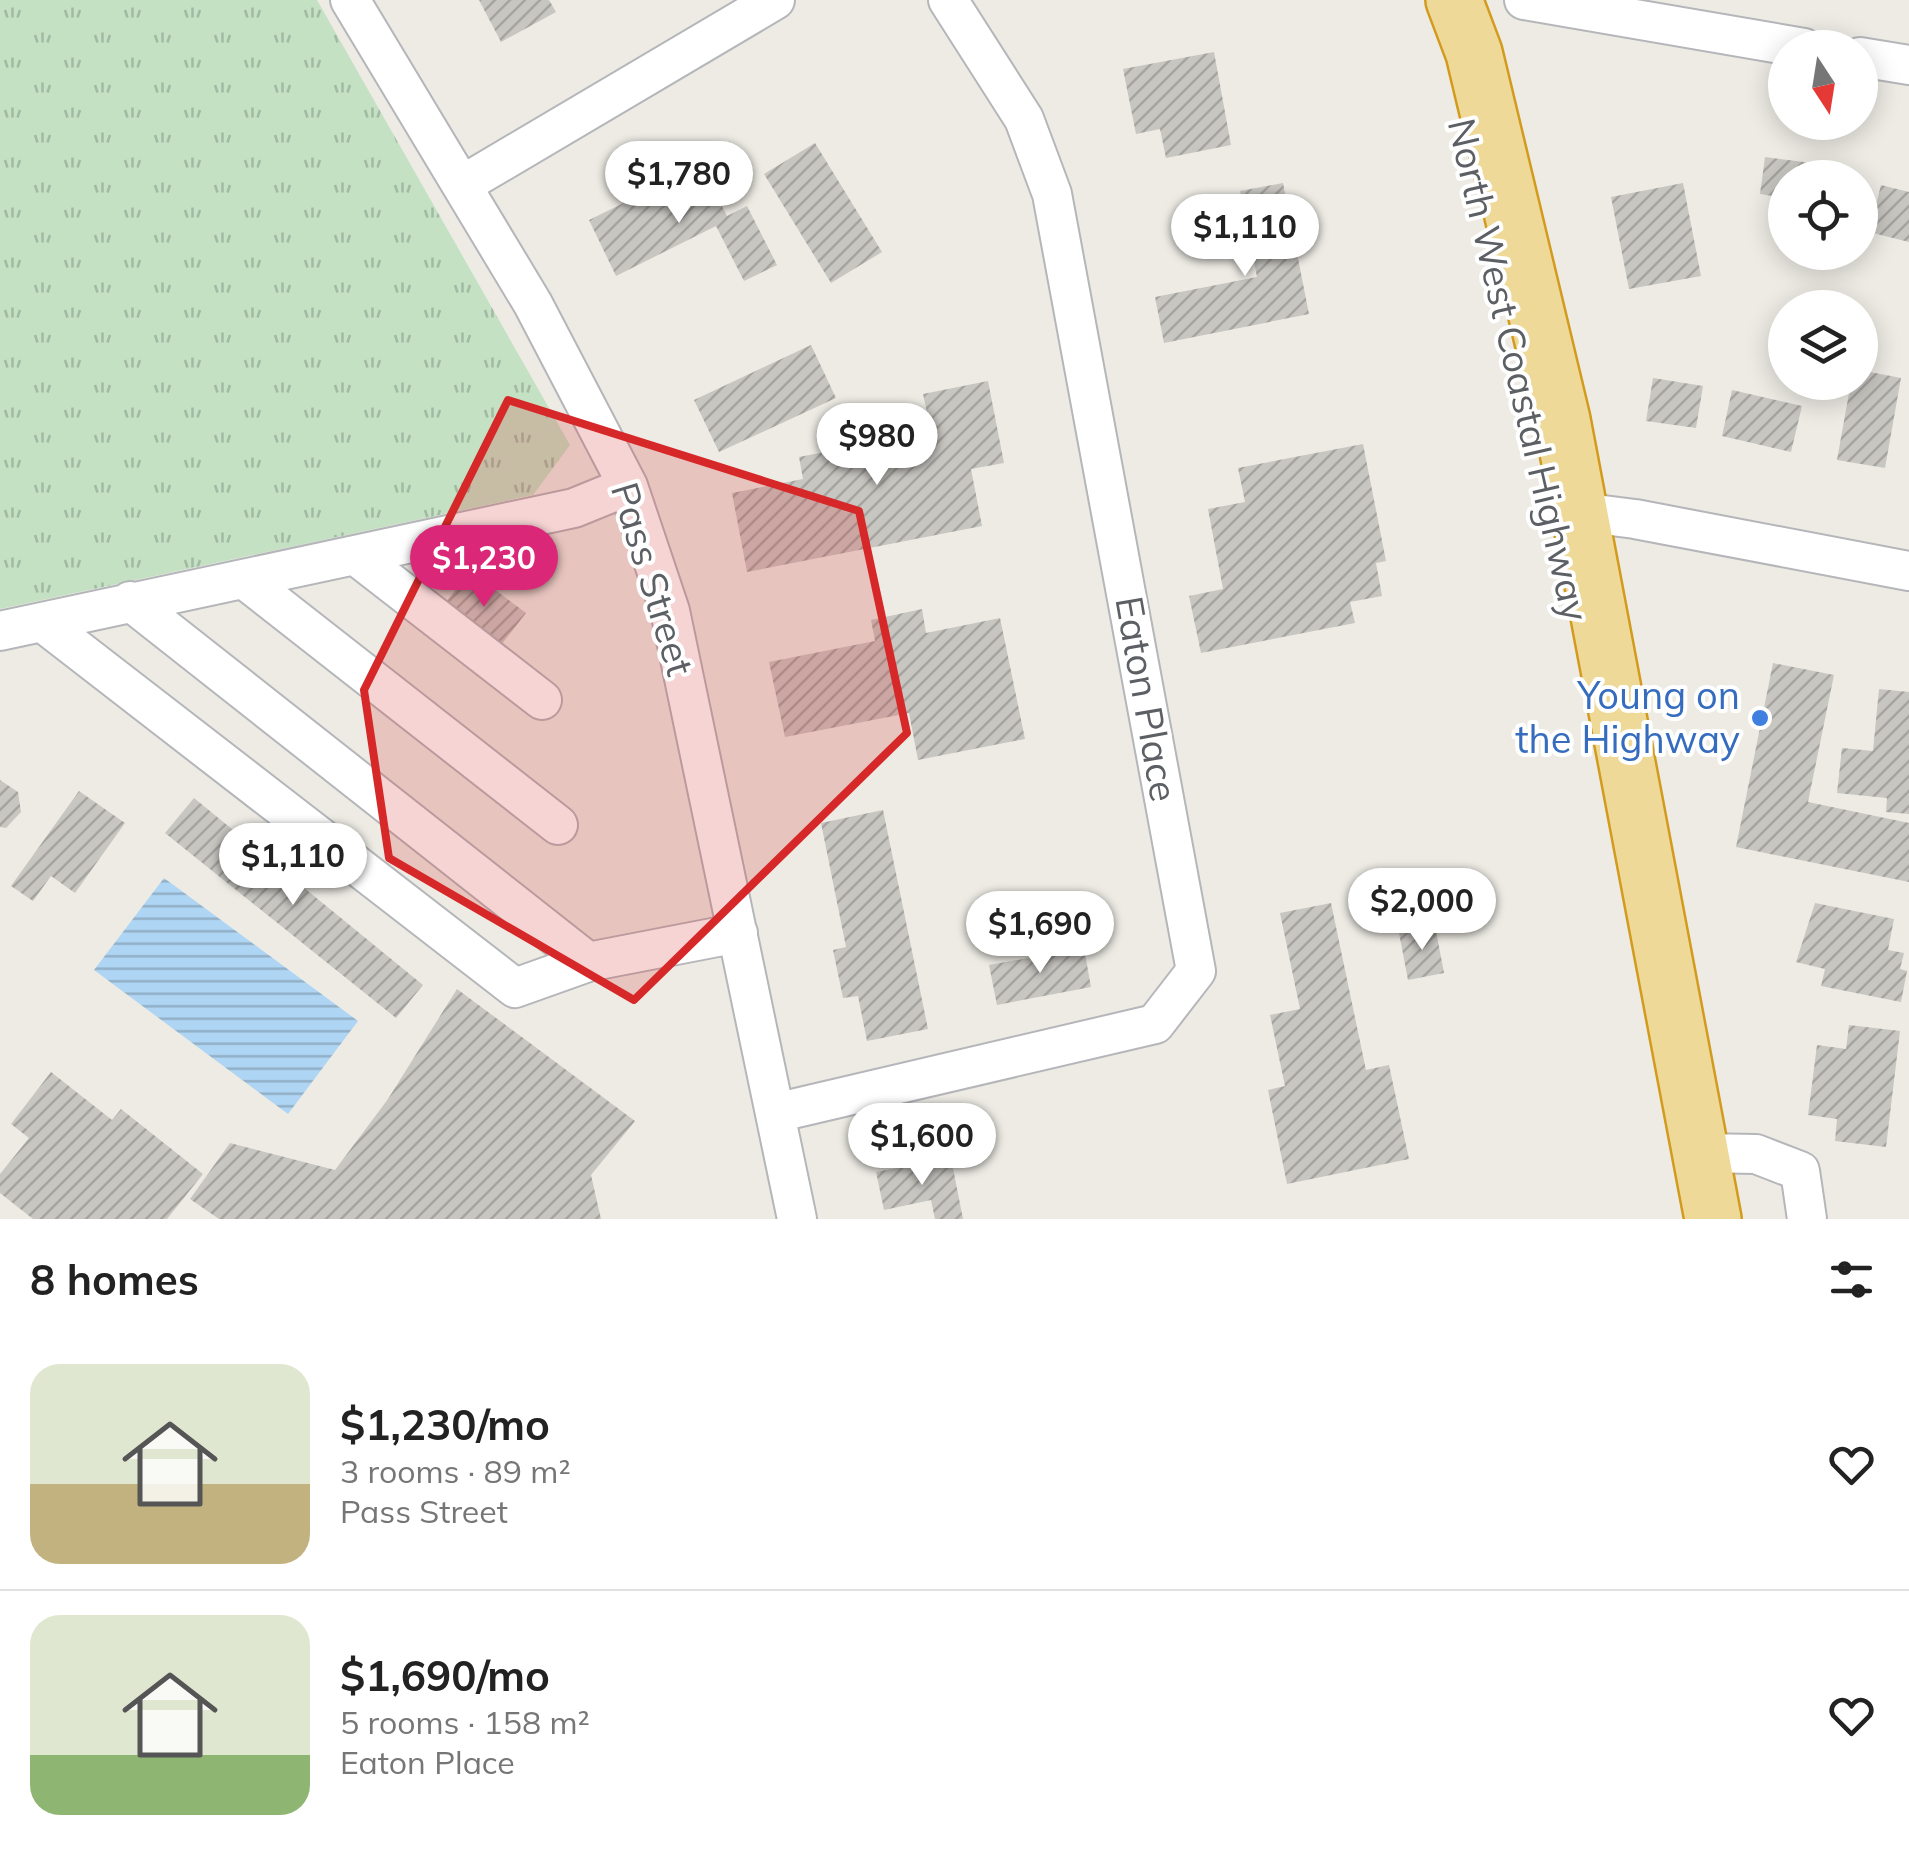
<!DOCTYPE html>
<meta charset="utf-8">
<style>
:root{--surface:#fff;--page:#f6f6f6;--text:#222;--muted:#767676;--line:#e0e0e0;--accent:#db2777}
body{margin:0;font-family:Mulish,sans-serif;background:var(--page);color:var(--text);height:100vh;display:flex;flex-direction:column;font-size:38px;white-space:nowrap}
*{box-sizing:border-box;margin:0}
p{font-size:32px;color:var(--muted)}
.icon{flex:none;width:55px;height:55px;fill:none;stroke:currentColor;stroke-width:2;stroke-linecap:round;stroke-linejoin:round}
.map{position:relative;height:1219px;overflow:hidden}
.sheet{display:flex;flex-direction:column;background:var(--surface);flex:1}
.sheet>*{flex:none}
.needle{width:65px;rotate:168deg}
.controls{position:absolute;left:1768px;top:30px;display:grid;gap:20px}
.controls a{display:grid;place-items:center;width:110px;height:110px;border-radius:50%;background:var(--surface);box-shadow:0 5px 25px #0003;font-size:50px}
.price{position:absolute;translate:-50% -85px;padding:0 22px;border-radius:35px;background:#fff;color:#222;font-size:32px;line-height:65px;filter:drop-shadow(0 2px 5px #0008)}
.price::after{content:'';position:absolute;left:50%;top:60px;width:30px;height:22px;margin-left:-15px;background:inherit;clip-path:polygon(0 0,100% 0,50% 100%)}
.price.on{background:var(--accent);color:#fff}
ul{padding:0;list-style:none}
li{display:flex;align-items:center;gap:30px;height:250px;padding:0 30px}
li+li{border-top:2px solid var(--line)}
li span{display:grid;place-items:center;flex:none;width:280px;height:200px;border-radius:30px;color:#555}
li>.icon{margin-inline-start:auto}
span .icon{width:120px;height:120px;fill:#fffc;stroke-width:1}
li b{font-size:42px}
h2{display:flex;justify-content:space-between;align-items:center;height:120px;padding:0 30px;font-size:42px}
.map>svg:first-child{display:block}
.grass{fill:url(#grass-tufts)}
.water{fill:url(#water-rules)}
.building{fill:url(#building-hatch)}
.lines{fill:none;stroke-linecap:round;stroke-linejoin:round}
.minor-casing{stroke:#b5b6ba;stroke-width:42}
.highway-casing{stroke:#d39b1e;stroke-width:60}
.minor{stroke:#fff;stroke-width:38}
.highway{stroke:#efd999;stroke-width:55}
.marked{fill:#d62828;fill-opacity:0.2;stroke:#d62828;stroke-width:8;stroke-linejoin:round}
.shop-dot{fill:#3f7fe0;stroke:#fff;stroke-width:4}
.labels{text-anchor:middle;stroke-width:8;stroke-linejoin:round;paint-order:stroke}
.street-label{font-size:38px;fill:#5c5f63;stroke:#fff}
.shop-label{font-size:38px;fill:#366cbe;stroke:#fff;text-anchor:end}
</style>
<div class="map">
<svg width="1909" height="1219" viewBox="0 0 1909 1219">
<defs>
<pattern id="grass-tufts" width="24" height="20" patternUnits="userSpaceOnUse" patternTransform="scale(2.5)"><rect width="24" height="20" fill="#c4e1c4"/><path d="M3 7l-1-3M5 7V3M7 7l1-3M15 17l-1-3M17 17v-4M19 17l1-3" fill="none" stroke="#a2baa3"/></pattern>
<pattern id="water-rules" width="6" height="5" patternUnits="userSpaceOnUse" patternTransform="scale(2.5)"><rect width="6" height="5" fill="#aed5f3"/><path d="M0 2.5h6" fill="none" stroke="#91b0c8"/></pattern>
<pattern id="building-hatch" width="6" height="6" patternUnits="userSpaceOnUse" patternTransform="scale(2.5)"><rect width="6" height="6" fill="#c8c6c1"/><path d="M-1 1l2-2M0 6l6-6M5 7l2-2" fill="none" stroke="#a6a4a0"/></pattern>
</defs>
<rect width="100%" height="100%" fill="#edebe4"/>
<!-- grass -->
<path class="grass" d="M0,0H317L570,445L533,495L0,609Z"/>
<!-- water -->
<path class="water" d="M164,878L358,1021L288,1114L94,970Z"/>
<!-- building -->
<path class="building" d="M479,0H549L556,12L501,42Z
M1214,52L1231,145L1166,158L1160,129L1136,134L1123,69Z
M815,143L882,252L831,283L764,174Z
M1765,157L1843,167L1842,178H1785V228L1774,226L1779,197L1760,194Z
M701,165L727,216L747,206L777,265L744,281L716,226L616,276L589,220Z
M1283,183L1309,314L1164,343L1155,297L1257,277L1240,191Z
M1683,183L1701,276L1629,289L1611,197Z
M1881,185L1909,192V242L1869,232Z
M811,345L836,398L719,452L694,400Z
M1860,370L1901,378L1885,468L1837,460L1851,382H1860Z
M1653,378L1703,386L1696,428L1646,421Z
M988,381L1004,463L971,469L982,526L747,572L732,493L803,479L799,457L931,431L923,394Z
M1732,390L1802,406L1791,452L1722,436Z
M1363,444L1386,561L1376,563L1382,596L1350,602L1355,623L1201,653L1189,596L1223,589L1208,509L1245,502L1238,468Z
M470,571L526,613L498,649L442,607Z
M922,609L926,633L1000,618L1025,739L918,760L909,713L785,737L769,662L875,641L871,620Z
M1773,663L1834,675L1808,802L1909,823V882L1736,847Z
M1879,689L1909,692V814L1886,812L1887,798L1837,793L1842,748L1873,751Z
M0,780L18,792L21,812L6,828L0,827Z
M79,791L125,823L75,893L51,876L33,901L11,886Z
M194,798L423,985L396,1018L165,833Z
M883,810L928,1029L867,1041L858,996L843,998L833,950L846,947L821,823Z
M1331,903L1366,1070L1389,1065L1409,1159L1287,1184L1268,1090L1285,1086L1270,1015L1300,1009L1280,913Z
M1815,903L1894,919L1888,950L1904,953L1900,969L1907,971L1901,1002L1821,986L1825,969L1796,962Z
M1435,926L1444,973L1408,980L1399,933Z
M1084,948L1091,987L997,1005L989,965Z
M457,989L635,1121L591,1175L601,1219H219L190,1199L230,1143L335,1170L388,1099Z
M1849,1025L1900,1031L1886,1147L1835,1141L1837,1119L1808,1115L1817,1045L1846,1049Z
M51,1072L112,1120L121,1109L203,1174L167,1219H33L0,1193V1174L29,1138L11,1124Z
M951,1158L963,1219H935L931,1200L884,1210L876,1172Z"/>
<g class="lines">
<defs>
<path id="minor" d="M350,0L533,304L628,486L670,611L797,1219
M1524,0L1804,48
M1860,57L1909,65
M462,185L775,0
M1556,515L1580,512L1635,519L1909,571
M355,555L542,700
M244,579L558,825
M130,601L588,962
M42,622L515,988L588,962L738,933
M0,631L574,508L628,486
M775,1113L1155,1024L1196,971L1052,194L1024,119L948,0
M1701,1153L1756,1154L1800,1171L1807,1219"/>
<path id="highway" d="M1454,0L1474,53L1562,420L1713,1219"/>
</defs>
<!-- minor casing -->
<use href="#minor" class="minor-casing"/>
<!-- highway casing -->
<use href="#highway" class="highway-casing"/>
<!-- minor -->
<use href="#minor" class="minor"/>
<!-- highway -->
<use href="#highway" class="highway"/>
</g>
<!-- marked area -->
<path class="marked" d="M508,400L859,511L907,733L634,1000L389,858L364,690Z"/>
<!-- markers -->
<circle class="shop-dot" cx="1760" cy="718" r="10"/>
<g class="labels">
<!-- street labels -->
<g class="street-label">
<text transform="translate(1518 370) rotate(77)" y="13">North West Coastal Highway</text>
<text transform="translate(652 579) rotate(73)" y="13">Pass Street</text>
<text transform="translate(1146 699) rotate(80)" y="13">Eaton Place</text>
</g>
<!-- shop labels -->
<g class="shop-label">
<text x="1740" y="709">Young on<tspan x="1740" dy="44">the Highway</tspan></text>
</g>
</g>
</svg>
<div class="controls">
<a><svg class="needle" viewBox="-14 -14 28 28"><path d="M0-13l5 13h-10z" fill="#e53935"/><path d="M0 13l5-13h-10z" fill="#767676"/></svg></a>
<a><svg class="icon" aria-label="locate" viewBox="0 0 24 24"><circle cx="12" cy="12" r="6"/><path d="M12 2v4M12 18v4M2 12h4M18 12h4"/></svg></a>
<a><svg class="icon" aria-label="layers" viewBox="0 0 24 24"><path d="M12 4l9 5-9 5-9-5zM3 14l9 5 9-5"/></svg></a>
</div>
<b class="price" style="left:679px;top:226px">$1,780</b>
<b class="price" style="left:1245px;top:279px">$1,110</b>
<b class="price" style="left:877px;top:488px">$980</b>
<b class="price on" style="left:484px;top:610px">$1,230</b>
<b class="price" style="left:293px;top:908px">$1,110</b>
<b class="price" style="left:1422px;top:953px">$2,000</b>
<b class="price" style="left:1040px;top:976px">$1,690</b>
<b class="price" style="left:922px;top:1188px">$1,600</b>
</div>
<section class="sheet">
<h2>8 homes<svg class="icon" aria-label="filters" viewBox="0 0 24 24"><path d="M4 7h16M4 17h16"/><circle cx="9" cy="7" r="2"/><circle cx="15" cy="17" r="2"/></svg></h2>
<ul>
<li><span style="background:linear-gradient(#dfe7d0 60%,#c2b280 0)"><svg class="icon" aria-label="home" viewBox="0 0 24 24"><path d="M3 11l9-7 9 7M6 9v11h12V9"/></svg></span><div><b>$1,230/mo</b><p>3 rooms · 89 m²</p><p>Pass Street</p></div><svg class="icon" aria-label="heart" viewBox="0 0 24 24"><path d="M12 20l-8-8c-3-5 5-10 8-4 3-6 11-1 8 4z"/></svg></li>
<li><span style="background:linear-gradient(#dfe7d0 70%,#8fb573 0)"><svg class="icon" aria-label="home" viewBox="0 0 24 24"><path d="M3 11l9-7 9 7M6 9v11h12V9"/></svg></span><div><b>$1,690/mo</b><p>5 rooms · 158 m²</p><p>Eaton Place</p></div><svg class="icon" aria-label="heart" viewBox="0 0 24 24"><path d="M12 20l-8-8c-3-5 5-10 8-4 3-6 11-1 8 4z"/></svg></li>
</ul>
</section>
